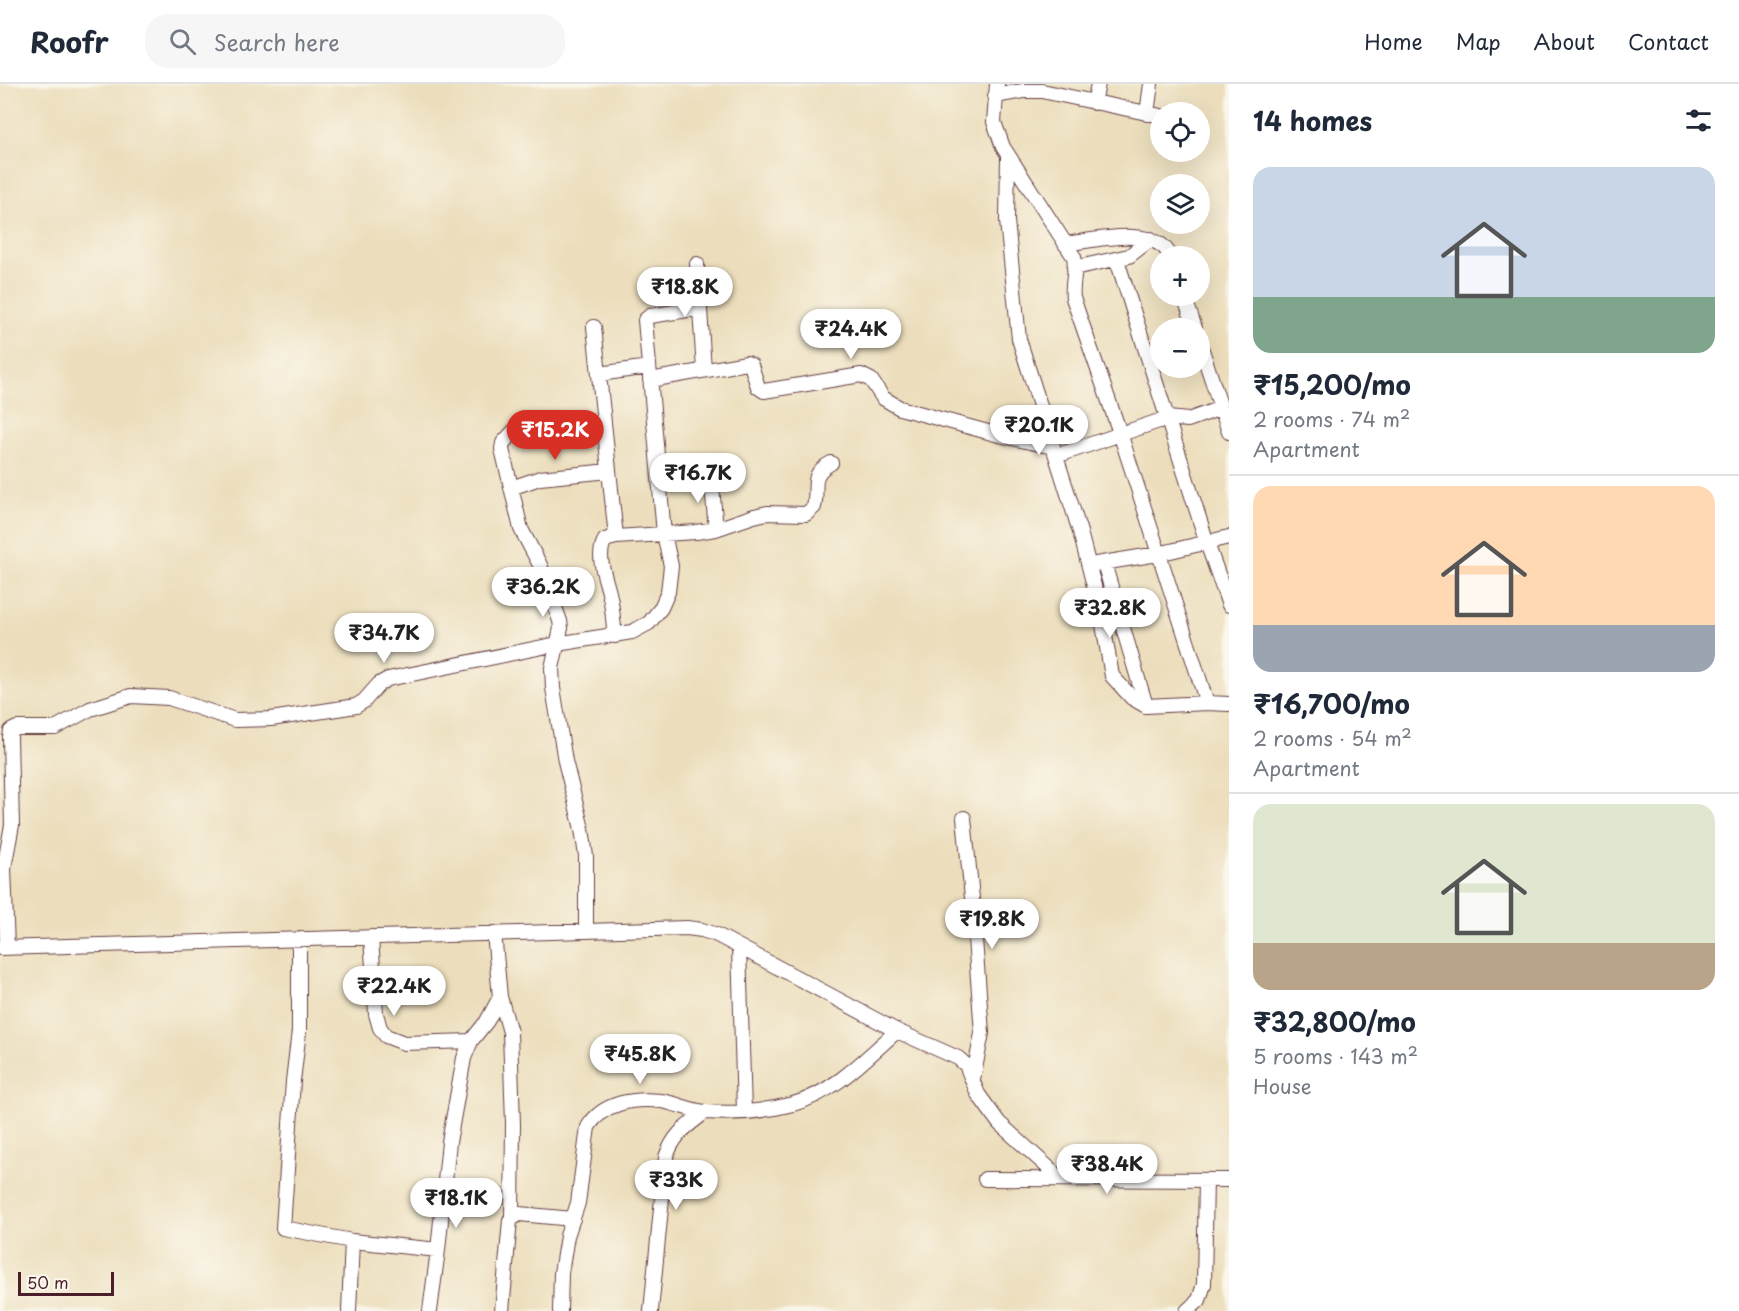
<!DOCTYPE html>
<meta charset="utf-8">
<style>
:root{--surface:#fff;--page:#f6f6f7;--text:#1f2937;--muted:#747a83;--line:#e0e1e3;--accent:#d93025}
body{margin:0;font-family:"Playpen Sans",sans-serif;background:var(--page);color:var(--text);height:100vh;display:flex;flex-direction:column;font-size:22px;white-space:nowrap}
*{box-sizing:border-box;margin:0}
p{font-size:20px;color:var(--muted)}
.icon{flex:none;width:33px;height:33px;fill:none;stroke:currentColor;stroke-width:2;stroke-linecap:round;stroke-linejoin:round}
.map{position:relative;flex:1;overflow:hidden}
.side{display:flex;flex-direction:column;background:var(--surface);width:510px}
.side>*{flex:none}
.buttons{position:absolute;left:1150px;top:18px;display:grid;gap:12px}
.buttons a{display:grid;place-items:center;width:60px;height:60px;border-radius:50%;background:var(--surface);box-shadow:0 6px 24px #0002;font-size:30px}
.scale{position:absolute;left:18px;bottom:15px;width:96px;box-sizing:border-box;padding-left:6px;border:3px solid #4a1f2b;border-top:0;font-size:16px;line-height:21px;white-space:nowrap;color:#4a1f2b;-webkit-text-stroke:4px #fbf7ec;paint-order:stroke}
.price{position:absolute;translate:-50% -51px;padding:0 14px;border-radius:21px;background:#fff;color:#222;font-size:20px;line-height:39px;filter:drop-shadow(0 2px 3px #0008)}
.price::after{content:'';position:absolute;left:50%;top:36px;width:18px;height:14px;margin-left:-9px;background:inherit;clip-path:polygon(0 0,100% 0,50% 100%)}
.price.active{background:var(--accent);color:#fff}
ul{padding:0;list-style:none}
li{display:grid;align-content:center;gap:12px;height:318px;padding:0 24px}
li+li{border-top:2px solid var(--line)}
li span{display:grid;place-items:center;height:186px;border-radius:18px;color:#555}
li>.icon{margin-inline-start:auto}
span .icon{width:108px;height:108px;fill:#fffc;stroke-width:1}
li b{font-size:26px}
h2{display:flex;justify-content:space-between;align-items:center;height:72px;padding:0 24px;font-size:26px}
header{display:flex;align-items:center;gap:36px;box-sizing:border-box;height:84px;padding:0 30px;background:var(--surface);border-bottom:2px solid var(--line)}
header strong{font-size:28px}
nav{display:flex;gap:33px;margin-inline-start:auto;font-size:21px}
.search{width:420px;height:54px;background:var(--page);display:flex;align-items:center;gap:15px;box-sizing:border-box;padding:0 21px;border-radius:24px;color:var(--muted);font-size:22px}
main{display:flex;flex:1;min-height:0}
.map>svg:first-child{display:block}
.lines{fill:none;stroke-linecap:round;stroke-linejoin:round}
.minor-casing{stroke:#623c41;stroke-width:16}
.minor{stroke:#fff;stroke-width:14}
</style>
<header>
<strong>Roofr</strong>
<div class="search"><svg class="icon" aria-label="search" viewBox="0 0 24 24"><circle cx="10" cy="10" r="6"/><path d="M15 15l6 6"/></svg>Search here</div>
<nav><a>Home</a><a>Map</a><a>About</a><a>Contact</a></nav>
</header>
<main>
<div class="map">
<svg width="1229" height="1227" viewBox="0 0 1229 1227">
<rect width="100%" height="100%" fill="#fbf7ec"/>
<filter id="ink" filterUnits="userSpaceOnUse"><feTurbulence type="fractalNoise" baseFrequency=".0167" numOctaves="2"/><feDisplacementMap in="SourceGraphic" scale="12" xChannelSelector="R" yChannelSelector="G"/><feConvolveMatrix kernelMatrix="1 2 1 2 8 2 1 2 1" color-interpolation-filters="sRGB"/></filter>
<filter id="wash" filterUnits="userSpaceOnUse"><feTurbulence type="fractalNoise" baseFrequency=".008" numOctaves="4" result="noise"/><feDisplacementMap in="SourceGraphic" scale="24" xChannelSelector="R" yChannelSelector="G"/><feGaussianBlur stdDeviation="1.35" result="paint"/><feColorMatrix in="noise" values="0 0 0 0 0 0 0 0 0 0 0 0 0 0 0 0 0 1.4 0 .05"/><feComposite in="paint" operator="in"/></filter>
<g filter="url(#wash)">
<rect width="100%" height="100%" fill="#ecdebc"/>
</g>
<g filter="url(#ink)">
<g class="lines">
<defs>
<path id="minor" d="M997,0L994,38L1003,63L1074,173C1077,186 1071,200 1073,214L1120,349L1207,619
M995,12L1023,7H1042L1161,32
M1094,19L1098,0
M1147,30L1151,0
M1008,72L1007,137L1019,255L1080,448L1101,529L1112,592L1132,614L1146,622L1207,619L1229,620
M1065,160C1092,157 1157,140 1170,172
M1117,176L1207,459L1229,521
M697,180L704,286
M1074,184L1129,172L1151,155
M1184,212L1195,244
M594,243L616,453
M1200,260L1229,348
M599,290L649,283
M650,296L747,279L751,281L758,303L764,307L861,291L871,296L883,314L900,324L999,351L1053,363
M1056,372L1168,334L1188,336L1221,324
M711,392L716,445
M511,404L540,394L609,387
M1104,479L1146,622
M1096,480L1158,470L1229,453
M615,552C613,539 613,526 610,513C607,497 595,472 605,456L616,453L696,448L716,445L754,432L767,429L806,430L814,423C819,402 808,391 831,379
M964,734L972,814L982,949L973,995
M586,847V772L582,745L565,677L553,604L552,584L561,544L560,537L540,481L521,445L502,365L503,359L514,347L531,342L604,340
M494,849L500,913L510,948L513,1040L512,1132
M371,853L376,930L380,944L386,952L404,959L471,957
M299,855V947L293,997L283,1144L352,1157L438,1166
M739,863L744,1027
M0,864L687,844L702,846L717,851L897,947L958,974L966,981L978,1010L999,1039L1061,1095
M7,864L4,784L12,741L10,653L11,647L17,644H55L90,625L131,612L169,614L235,636L271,635L356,622L364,617L379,600L388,595L557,560L632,548L649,539L661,524L668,508L671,482L664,450L645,236L650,232L700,224
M985,1095L1229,1096
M349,1227L352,1157
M430,1227L438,1166L449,1058L464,974L471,957L487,937L500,913
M502,1227L510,1136L519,1130L573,1135
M560,1227L561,1189L567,1152L578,1119L588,1043C603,1018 634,1014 661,1017C676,1019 691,1027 706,1028C733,1030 766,1027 793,1020C834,1009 866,974 897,947
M651,1227L666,1073C674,1050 686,1043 705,1028
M1187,1227L1199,1216L1204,1200L1206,1096"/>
</defs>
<!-- minor casing -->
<use href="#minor" class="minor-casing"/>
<!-- minor -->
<use href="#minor" class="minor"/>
</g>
</g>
</svg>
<div class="buttons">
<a><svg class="icon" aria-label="locate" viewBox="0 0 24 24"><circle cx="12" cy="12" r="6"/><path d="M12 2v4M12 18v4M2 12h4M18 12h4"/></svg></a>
<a><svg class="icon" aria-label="layers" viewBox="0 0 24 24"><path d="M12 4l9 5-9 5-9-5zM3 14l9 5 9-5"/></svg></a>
<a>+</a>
<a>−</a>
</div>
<div class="scale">50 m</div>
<b class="price" style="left:685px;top:234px">₹18.8K</b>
<b class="price" style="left:851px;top:276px">₹24.4K</b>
<b class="price" style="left:1039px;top:372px">₹20.1K</b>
<b class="price active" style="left:555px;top:377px">₹15.2K</b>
<b class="price" style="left:698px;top:420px">₹16.7K</b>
<b class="price" style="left:543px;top:534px">₹36.2K</b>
<b class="price" style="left:1110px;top:555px">₹32.8K</b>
<b class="price" style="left:384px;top:580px">₹34.7K</b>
<b class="price" style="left:992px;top:866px">₹19.8K</b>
<b class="price" style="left:394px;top:933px">₹22.4K</b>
<b class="price" style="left:640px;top:1001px">₹45.8K</b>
<b class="price" style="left:1107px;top:1111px">₹38.4K</b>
<b class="price" style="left:676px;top:1127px">₹33K</b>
<b class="price" style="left:456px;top:1145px">₹18.1K</b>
</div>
<section class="side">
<h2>14 homes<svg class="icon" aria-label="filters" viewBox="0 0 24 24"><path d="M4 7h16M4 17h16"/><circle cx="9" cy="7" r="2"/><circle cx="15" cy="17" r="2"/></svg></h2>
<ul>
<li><span style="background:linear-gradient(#c9d6e8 70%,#7fa58c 0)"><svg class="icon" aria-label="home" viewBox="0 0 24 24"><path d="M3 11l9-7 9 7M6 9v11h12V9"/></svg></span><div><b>₹15,200/mo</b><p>2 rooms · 74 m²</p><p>Apartment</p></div></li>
<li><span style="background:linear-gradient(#ffd9b3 75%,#9aa5b1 0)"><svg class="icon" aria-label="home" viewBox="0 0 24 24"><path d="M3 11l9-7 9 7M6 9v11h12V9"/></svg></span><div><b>₹16,700/mo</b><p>2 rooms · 54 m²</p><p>Apartment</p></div></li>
<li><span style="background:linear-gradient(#dfe7d0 75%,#b9a48a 0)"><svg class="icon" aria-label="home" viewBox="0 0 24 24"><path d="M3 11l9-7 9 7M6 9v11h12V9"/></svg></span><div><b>₹32,800/mo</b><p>5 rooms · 143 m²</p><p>House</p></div></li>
</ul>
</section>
</main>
